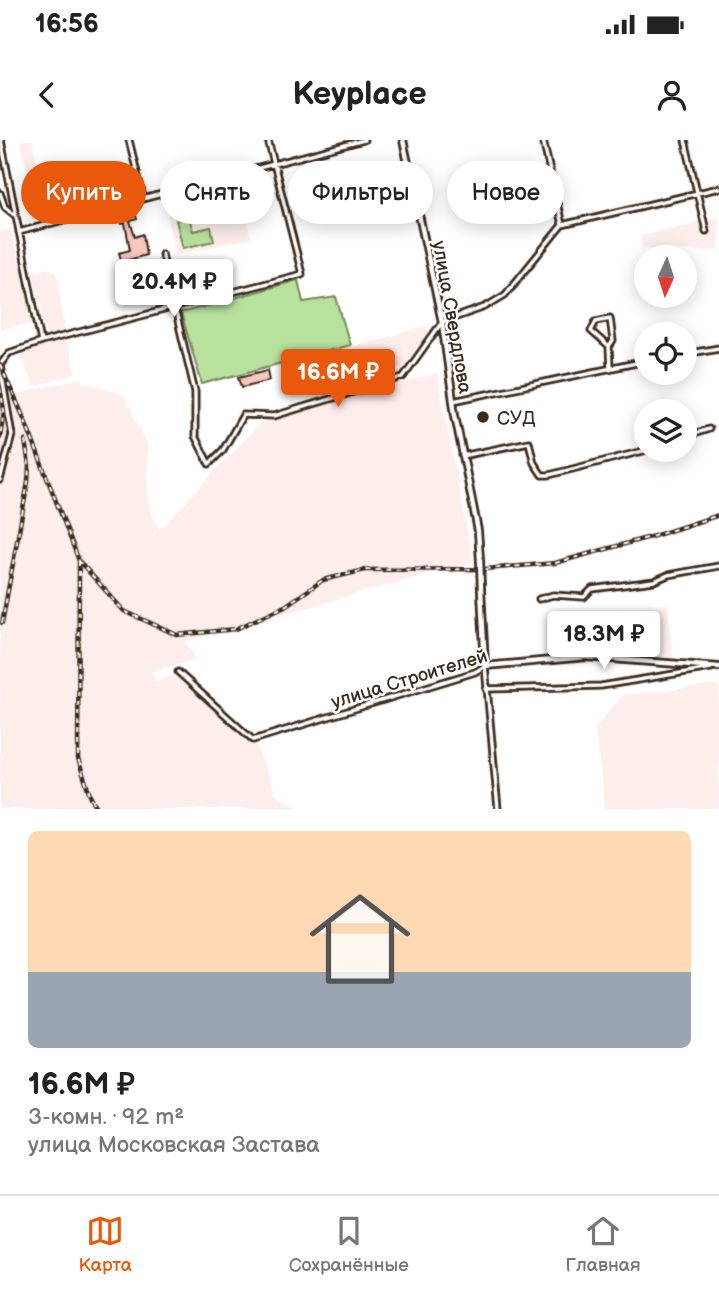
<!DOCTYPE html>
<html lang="ru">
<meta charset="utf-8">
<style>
:root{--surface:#fff;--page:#f6f6f6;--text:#222;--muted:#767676;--line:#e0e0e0;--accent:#ea580c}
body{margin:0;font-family:"Balsamiq Sans",sans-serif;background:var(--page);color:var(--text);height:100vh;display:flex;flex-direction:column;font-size:26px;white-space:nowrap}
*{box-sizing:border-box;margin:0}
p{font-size:23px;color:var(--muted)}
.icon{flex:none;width:38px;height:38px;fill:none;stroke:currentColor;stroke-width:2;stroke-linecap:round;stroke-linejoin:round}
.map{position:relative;height:669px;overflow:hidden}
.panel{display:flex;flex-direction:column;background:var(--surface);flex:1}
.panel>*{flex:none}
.guide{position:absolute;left:21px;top:21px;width:677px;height:63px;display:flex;gap:14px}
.needle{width:46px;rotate:183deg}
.tools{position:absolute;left:634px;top:105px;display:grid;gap:14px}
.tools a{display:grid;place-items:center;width:63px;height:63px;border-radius:50%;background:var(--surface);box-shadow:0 4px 18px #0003;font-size:35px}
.price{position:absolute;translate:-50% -60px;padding:0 16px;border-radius:7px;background:#fff;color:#222;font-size:23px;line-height:46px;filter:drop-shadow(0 2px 4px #0008)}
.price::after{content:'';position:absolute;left:50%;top:42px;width:21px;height:16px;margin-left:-10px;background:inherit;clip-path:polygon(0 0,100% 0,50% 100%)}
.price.current{background:var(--accent);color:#fff}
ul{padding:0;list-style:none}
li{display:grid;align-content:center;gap:14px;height:371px;padding:0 28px}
li span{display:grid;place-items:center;height:217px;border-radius:10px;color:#555}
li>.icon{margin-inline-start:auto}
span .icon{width:126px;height:126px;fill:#fffc;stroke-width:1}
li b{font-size:30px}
.tag{padding:0 24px;border-radius:32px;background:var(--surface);box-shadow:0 4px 18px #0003;font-size:24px;line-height:63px}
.tag.current{background:var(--accent);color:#fff}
.status{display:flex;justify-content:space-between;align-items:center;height:49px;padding:0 35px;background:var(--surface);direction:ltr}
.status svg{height:19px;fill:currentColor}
header{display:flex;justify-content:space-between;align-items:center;height:91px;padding:0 28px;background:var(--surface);font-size:32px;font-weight:800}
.dock{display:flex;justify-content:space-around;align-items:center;height:98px;border-top:2px solid var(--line);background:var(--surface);font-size:19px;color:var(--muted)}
.dock a{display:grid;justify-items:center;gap:4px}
.dock .current{color:var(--accent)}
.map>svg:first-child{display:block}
.built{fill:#fdeeec}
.green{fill:#b8e19d;stroke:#7a865e;stroke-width:2}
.building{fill:#f8c8bf;stroke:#3b2a1e;stroke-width:2}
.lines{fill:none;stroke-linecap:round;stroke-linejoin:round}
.street-casing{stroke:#3b2a1e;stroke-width:9}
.secondary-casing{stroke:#3b2a1e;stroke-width:10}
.street{stroke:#fff;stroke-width:3.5}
.secondary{stroke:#fff;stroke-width:4.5}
.rail-casing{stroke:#3b2a1e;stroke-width:4.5}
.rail{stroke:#fff;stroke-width:2;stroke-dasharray:5;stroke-linecap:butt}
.secondary-bridge-casing{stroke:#3b2a1e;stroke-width:10;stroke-linecap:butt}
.secondary-bridge{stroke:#fff;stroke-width:4.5}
.poi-dot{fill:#3b2a1e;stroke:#fff;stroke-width:2.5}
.labels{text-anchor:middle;stroke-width:5;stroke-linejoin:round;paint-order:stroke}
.street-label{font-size:19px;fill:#3b2a1e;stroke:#fff}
.poi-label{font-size:19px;fill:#3b2a1e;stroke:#fff;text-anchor:start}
</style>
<div class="status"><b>16:56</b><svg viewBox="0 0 49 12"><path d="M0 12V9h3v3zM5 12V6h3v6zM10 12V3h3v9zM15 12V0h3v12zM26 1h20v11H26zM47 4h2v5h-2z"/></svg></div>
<header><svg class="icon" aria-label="back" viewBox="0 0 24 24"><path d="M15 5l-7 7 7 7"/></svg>Keyplace<svg class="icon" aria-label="person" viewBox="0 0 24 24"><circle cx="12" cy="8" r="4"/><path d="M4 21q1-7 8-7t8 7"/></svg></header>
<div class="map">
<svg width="719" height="669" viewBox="0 0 719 669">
<rect width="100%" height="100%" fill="#fff"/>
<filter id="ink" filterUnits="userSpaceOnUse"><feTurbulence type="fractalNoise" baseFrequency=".0143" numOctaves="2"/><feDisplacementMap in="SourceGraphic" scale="14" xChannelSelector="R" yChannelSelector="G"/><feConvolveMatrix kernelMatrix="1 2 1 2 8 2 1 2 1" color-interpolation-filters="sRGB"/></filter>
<g filter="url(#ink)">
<!-- built -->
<path class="built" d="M20,0H32L41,40L34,42L43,78L32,80L23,41L29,39Z
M243,62L251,98L176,115L167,75L182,72L181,65L184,64L187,75Z
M719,77V110L706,111L642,108L640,96Z
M11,88L34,183L0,189V91Z
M45,128L57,132L65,192L47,196L33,132Z
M427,186L428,193L408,225L376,233L372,219L296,239L292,223Z
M65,199L76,234L33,247L20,213Z
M437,233L473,422L186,501L196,520L152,531L156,542L174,535L257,607L276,654L300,669H0V259L78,239L124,255L147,303L148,353L154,380L160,390L259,284Z
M668,464L673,518L582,513L579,473Z
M719,545V669H605L595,587L623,555Z"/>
<!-- green -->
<path class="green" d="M189,77L193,91L211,87L214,101L183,108L176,80Z
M298,140L303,162L336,157L350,205L202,244L181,173Z"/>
<!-- building -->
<path class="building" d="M135,72L137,79L130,81L135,97L143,94L146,115L122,122L119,113L130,110L125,83L122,84L120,76Z
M268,230L270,240L242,247L239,237Z"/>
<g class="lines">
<defs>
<path id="street" d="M1,0L41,202
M129,0L143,57
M543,0L562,85
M685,0L706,91
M0,53L5,67L16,76
M19,92L364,0
M162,114L195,252V296L209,324L223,310L243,275L274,276L403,237L442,182L485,167L505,155L562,85L719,48
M609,207L613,201L610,178L596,181L591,191L609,207L610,229
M684,214L719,208
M453,261L646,221
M684,297L709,289
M462,316L529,302L534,323L542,335H549L647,310
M0,340L12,295L0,225L9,213L41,202L302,134L268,0
M539,459L553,455L584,457L592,449L654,441L668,435L719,426
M178,532L253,600L475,532L485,526L498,669
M486,549L601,546L711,528"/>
<path id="secondary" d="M403,0L442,182L455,275L478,391L480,420
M481,450L485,526L586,517L719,527"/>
</defs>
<!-- street casing -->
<use href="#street" class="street-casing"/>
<!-- secondary casing -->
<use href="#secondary" class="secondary-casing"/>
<!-- street -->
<use href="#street" class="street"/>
<!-- secondary -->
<use href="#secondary" class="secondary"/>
<defs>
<path id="rail" d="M0,225L24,278L79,421L124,471L177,495L236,489L285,466L323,440L365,430L485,429L555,423L654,396L719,375
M0,248L4,270L0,297
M79,421L78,619L91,658L98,669
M2,483L28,342L29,326L25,300"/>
</defs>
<!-- rail casing -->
<use href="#rail" class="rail-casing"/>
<!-- rail -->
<use href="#rail" class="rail"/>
<defs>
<path id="secondary-bridge" d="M480,420L481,450"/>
</defs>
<!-- secondary-bridge casing -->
<use href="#secondary-bridge" class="secondary-bridge-casing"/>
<!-- secondary-bridge -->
<use href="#secondary-bridge" class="secondary-bridge"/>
</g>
</g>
<!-- markers -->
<circle class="poi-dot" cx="483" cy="277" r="7"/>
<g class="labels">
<!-- street labels -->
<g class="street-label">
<text transform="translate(453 177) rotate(80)" y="7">улица Свердлова</text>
<text transform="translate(409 538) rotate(-17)" y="7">улица Строителей</text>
</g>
<!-- poi labels -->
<g class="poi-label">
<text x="497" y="284">СУД</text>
</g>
</g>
</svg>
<div class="tools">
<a><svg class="needle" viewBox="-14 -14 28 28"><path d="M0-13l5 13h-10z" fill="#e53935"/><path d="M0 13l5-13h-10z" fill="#767676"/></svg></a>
<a><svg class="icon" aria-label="locate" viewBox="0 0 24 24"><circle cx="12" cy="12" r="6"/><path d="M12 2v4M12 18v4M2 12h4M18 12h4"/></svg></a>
<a><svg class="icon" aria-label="layers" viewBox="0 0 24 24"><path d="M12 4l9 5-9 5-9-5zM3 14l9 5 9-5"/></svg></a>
</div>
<b class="price" style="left:174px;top:179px">20.4M ₽</b>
<b class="price current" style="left:338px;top:269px">16.6M ₽</b>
<b class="price" style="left:604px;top:531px">18.3M ₽</b>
<div class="guide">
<a class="tag current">Купить</a>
<a class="tag">Снять</a>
<a class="tag">Фильтры</a>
<a class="tag">Новое</a>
</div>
</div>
<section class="panel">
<ul>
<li><span style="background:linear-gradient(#ffd9b3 65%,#9aa5b1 0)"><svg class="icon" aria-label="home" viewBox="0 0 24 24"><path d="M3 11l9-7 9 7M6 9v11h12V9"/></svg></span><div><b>16.6M ₽</b><p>3-комн. · 92 m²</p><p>улица Московская Застава</p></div></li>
</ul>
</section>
<nav class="dock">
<a class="current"><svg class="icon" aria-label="map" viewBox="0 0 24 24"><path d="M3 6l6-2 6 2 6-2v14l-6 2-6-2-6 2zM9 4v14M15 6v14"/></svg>Карта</a>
<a><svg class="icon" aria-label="saved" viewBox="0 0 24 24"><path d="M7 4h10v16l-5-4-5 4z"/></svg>Сохранённые</a>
<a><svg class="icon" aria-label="home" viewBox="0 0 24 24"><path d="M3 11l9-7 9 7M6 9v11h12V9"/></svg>Главная</a>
</nav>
